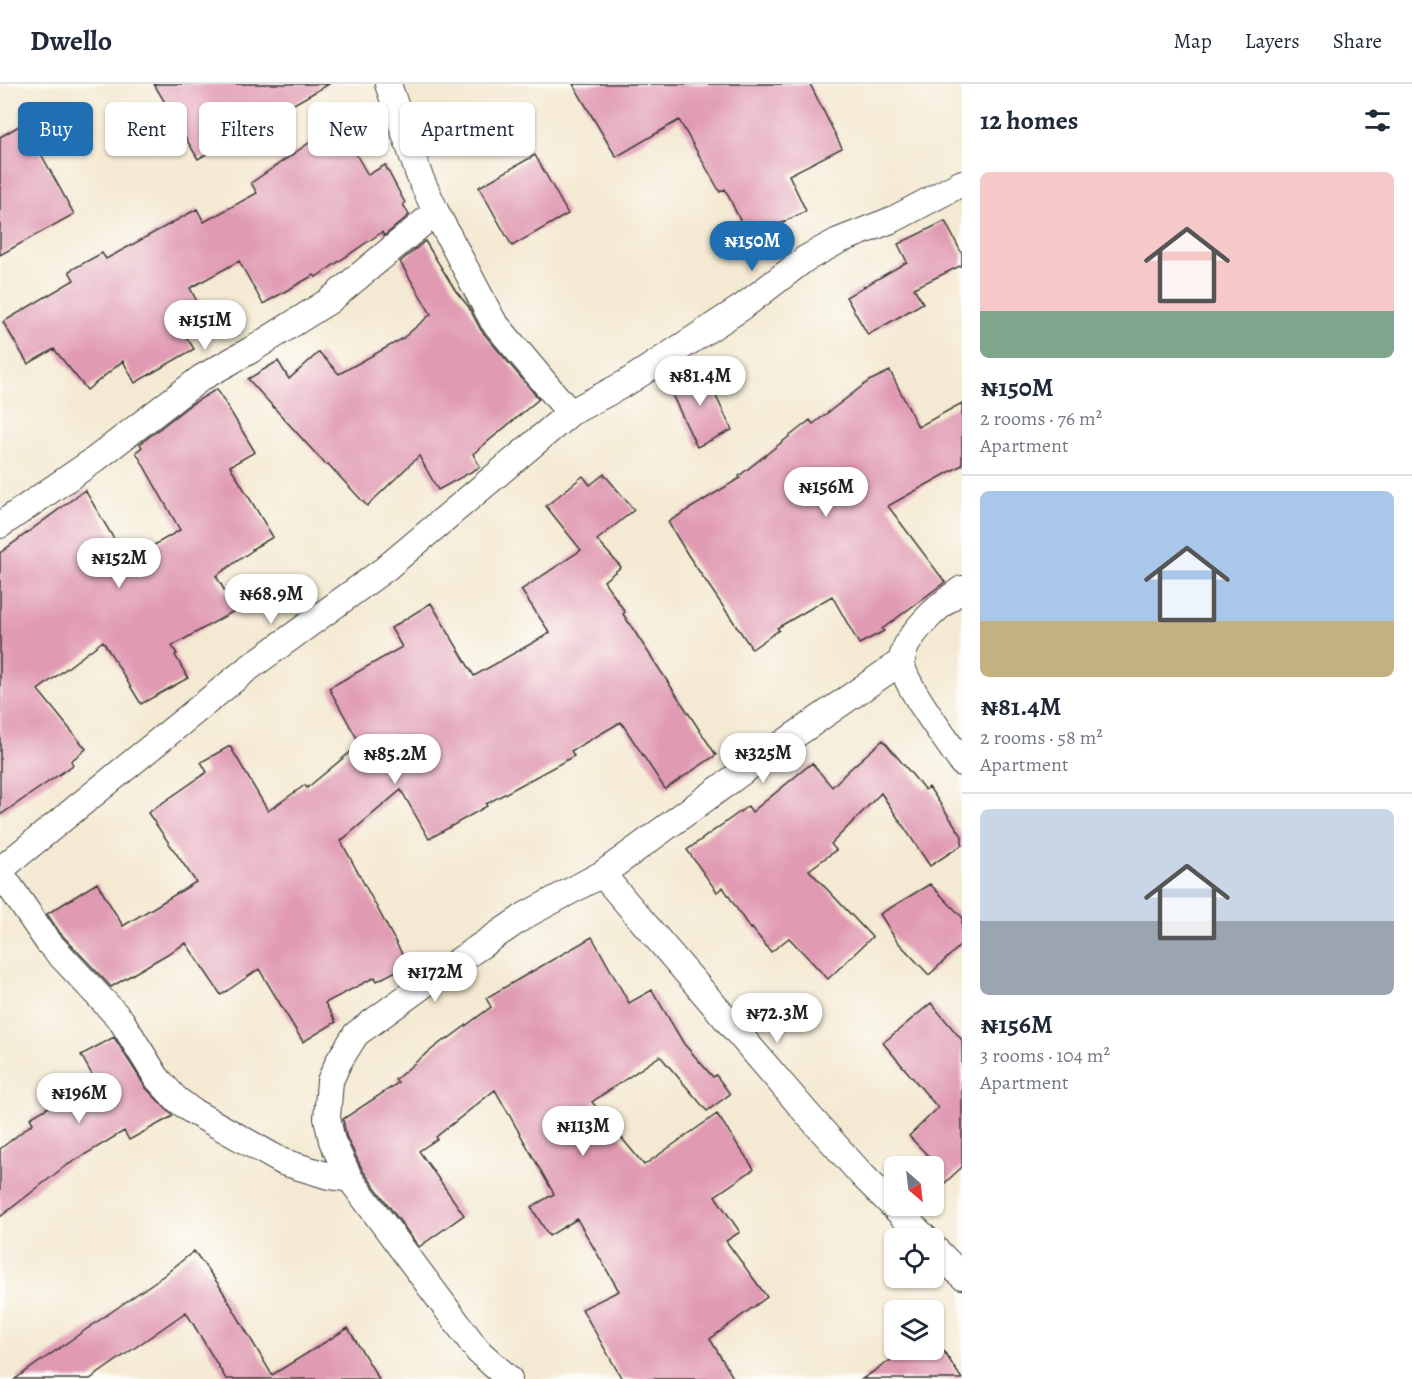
<!DOCTYPE html>
<meta charset="utf-8">
<style>
:root{--surface:#fff;--page:#f2f2f3;--text:#1f2937;--muted:#747a83;--line:#e0e1e3;--accent:#1f6fb2}
body{margin:0;font-family:Alegreya,serif;background:var(--page);color:var(--text);height:100vh;display:flex;flex-direction:column;font-size:22px;white-space:nowrap}
*{box-sizing:border-box;margin:0}
p{font-size:20px;color:var(--muted)}
.icon{flex:none;width:33px;height:33px;fill:none;stroke:currentColor;stroke-width:2;stroke-linecap:round;stroke-linejoin:round}
.map{position:relative;flex:1;overflow:hidden}
.drawer{display:flex;flex-direction:column;background:var(--surface);width:450px}
.drawer>*{flex:none}
.hud{position:absolute;left:18px;top:18px;width:570px;height:54px;display:flex;gap:12px}
.needle{width:39px;rotate:152deg}
.fabs{position:absolute;left:884px;top:1072px;display:grid;gap:12px}
.fabs a{display:grid;place-items:center;width:60px;height:60px;border-radius:9px;background:var(--surface);box-shadow:0 2px 4px #0004;font-size:30px}
.price{position:absolute;translate:-50% -51px;padding:0 14px;border-radius:21px;background:#fff;color:#222;font-size:20px;line-height:39px;filter:drop-shadow(0 2px 3px #0008)}
.price::after{content:'';position:absolute;left:50%;top:36px;width:18px;height:14px;margin-left:-9px;background:inherit;clip-path:polygon(0 0,100% 0,50% 100%)}
.price.current{background:var(--accent);color:#fff}
ul{padding:0;list-style:none}
li{display:grid;align-content:center;gap:12px;height:318px;padding:0 18px}
li+li{border-top:2px solid var(--line)}
li span{display:grid;place-items:center;height:186px;border-radius:9px;color:#555}
li>.icon{margin-inline-start:auto}
span .icon{width:108px;height:108px;fill:#fffc;stroke-width:1}
li b{font-size:26px}
h2{display:flex;justify-content:space-between;align-items:center;height:72px;padding:0 18px;font-size:26px}
.tag{padding:0 21px;border-radius:9px;background:var(--surface);box-shadow:0 2px 4px #0004;font-size:21px;line-height:54px}
.tag.current{background:var(--accent);color:#fff}
header{display:flex;align-items:center;gap:36px;box-sizing:border-box;height:84px;padding:0 30px;background:var(--surface);border-bottom:2px solid var(--line)}
header strong{font-size:28px}
nav{display:flex;gap:33px;margin-inline-start:auto;font-size:21px}
main{display:flex;flex:1;min-height:0}
.map>svg:first-child{display:block}
.building{fill:#e09ab2}
.lines{fill:none;stroke-linecap:round;stroke-linejoin:round}
.minor-casing{stroke:#3c3b37;stroke-width:28}
.minor{stroke:#fff;stroke-width:26}
</style>
<header>
<strong>Dwello</strong>
<nav><a>Map</a><a>Layers</a><a>Share</a></nav>
</header>
<main>
<div class="map">
<svg width="962" height="1295" viewBox="0 0 962 1295">
<rect width="100%" height="100%" fill="#fdfcf7"/>
<filter id="ink" filterUnits="userSpaceOnUse"><feTurbulence type="fractalNoise" baseFrequency=".0167" numOctaves="2"/><feDisplacementMap in="SourceGraphic" scale="12" xChannelSelector="R" yChannelSelector="G"/><feConvolveMatrix kernelMatrix="1 2 1 2 8 2 1 2 1" color-interpolation-filters="sRGB"/></filter>
<filter id="wash" filterUnits="userSpaceOnUse"><feTurbulence type="fractalNoise" baseFrequency=".008" numOctaves="4" result="noise"/><feDisplacementMap in="SourceGraphic" scale="24" xChannelSelector="R" yChannelSelector="G"/><feGaussianBlur stdDeviation="1.35" result="paint"/><feColorMatrix in="noise" values="0 0 0 0 0 0 0 0 0 0 0 0 0 0 0 0 0 1.4 0 .05"/><feComposite in="paint" operator="in"/></filter>
<g filter="url(#wash)">
<rect width="100%" height="100%" fill="#f4e9d2"/>
<g id="blocks">
<!-- building -->
<path class="building" d="M154,0H329L198,75Z
M573,0H810L842,64L789,91L806,127L749,155L725,105L720,108L679,36L616,73Z
M24,39L74,130L0,171V53Z
M338,39L368,91L385,81L405,119L403,120L409,131L384,152L382,148L316,193L314,191L263,220L239,177L190,204L201,225L179,241L194,265L135,299L123,277L87,306L54,265L28,280L3,238L74,196L69,187L102,169L106,175L197,125L204,138L257,109L251,99Z
M535,71L568,130L512,162L479,103Z
M945,137L962,170V181L914,204L923,219L868,251L846,213L907,178L898,160Z
M425,157L455,206L468,222L481,246L539,315L473,370L480,383L438,406L419,372L367,422L328,380L326,381L248,295L278,277L289,295L319,268L339,290L402,255L431,230L400,178Z
M702,283L732,346L697,363L667,300Z
M890,287L918,343L962,319V381L888,422L945,498L882,545L884,547L859,560L832,512L777,544L779,546L752,565L688,471L668,438L740,394L739,392L810,336L813,340L869,297Z
M217,305L255,368L230,382L273,453L252,465L253,466L216,492L236,526L172,562L177,570L175,571L188,594L141,620L103,557L38,606L86,665L71,677L73,681L0,731V469L85,406L127,477L180,446L136,368L142,363L140,360L190,321Z
M604,390L634,426L597,456L621,483L604,497L625,528L623,530L716,671L665,705L621,638L571,667L574,672L486,720L487,722L429,755L401,706L341,757L408,881L377,897L375,893L325,919L336,938L303,958L259,885L221,911L186,859L111,903L60,849L47,830L97,799L123,842L196,798L148,729L207,688L201,678L230,662L268,727L305,701L307,704L360,660L329,604L402,563L391,544L431,519L474,592L550,549L521,506L581,466L546,422L583,392L590,401Z
M883,656L925,706L929,703L962,752V761L930,782L881,709L831,760L836,766L809,786L872,853L828,895L789,854L771,868L752,844L750,845L723,803L717,808L687,766L748,722L752,728L812,679L832,703L849,686Z
M930,800L962,833V860L929,891L896,856L880,830Z
M592,853L629,919L652,906L684,960L713,993L716,991L730,1010L707,1027L660,972L592,1018L644,1081L717,1030L754,1085L715,1112L740,1148L726,1157L767,1213L710,1255L734,1295H622L582,1225L619,1207L577,1135L549,1152L531,1123L554,1110L495,1006L436,1053L437,1055L419,1067L464,1131L419,1163L363,1087L346,1052L343,1035L398,999L395,996L417,977L444,956L445,957L491,923L486,914Z
M931,919L962,956V1083L933,1110V1077L909,1052L938,1024L883,959Z
M114,953L146,1004L173,1032L129,1056L124,1047L64,1083L0,1133V1065L33,1039L30,1034L95,996L81,971Z
M194,1167L219,1201L272,1291L348,1244L379,1295H226L186,1228L90,1295H15L163,1192Z
M906,1266H943L962,1295H862Z"/>
</g>
</g>
<g filter="url(#ink)">
<use href="#blocks" fill-opacity="0" stroke="#3c3b37" stroke-width="1.5"/>
<g class="lines">
<defs>
<path id="minor" d="M388,0L419,91L436,128L493,237L570,329
M0,441L93,377L201,294L251,266L329,217L436,128
M962,505C942,519 901,553 902,579C903,600 949,659 962,679
M0,786L246,586L385,485L570,329L626,299L741,224L805,175L838,157L894,135L962,99
M0,788L48,858L121,936L157,994L175,1014L192,1027L283,1078L329,1092L350,1095
M602,790L810,1033L862,1091L926,1155
M933,1163L962,1192
M509,1295L478,1267L350,1095L332,1057L327,1034L330,997L339,977L356,950L429,897L526,831L602,790L749,683L902,577"/>
</defs>
<!-- minor casing -->
<use href="#minor" class="minor-casing"/>
<!-- minor -->
<use href="#minor" class="minor"/>
</g>
</g>
</svg>
<div class="fabs">
<a><svg class="needle" viewBox="-14 -14 28 28"><path d="M0-13l5 13h-10z" fill="#e53935"/><path d="M0 13l5-13h-10z" fill="#747a83"/></svg></a>
<a><svg class="icon" aria-label="locate" viewBox="0 0 24 24"><circle cx="12" cy="12" r="6"/><path d="M12 2v4M12 18v4M2 12h4M18 12h4"/></svg></a>
<a><svg class="icon" aria-label="layers" viewBox="0 0 24 24"><path d="M12 4l9 5-9 5-9-5zM3 14l9 5 9-5"/></svg></a>
</div>
<b class="price current" style="left:752px;top:188px">₦150M</b>
<b class="price" style="left:205px;top:267px">₦151M</b>
<b class="price" style="left:700px;top:323px">₦81.4M</b>
<b class="price" style="left:826px;top:434px">₦156M</b>
<b class="price" style="left:119px;top:505px">₦152M</b>
<b class="price" style="left:271px;top:541px">₦68.9M</b>
<b class="price" style="left:763px;top:700px">₦325M</b>
<b class="price" style="left:395px;top:701px">₦85.2M</b>
<b class="price" style="left:435px;top:919px">₦172M</b>
<b class="price" style="left:777px;top:960px">₦72.3M</b>
<b class="price" style="left:79px;top:1040px">₦196M</b>
<b class="price" style="left:583px;top:1073px">₦113M</b>
<div class="hud">
<a class="tag current">Buy</a>
<a class="tag">Rent</a>
<a class="tag">Filters</a>
<a class="tag">New</a>
<a class="tag">Apartment</a>
</div>
</div>
<section class="drawer">
<h2>12 homes<svg class="icon" aria-label="filters" viewBox="0 0 24 24"><path d="M4 7h16M4 17h16"/><circle cx="9" cy="7" r="2"/><circle cx="15" cy="17" r="2"/></svg></h2>
<ul>
<li><span style="background:linear-gradient(#f6c9c9 75%,#7fa58c 0)"><svg class="icon" aria-label="home" viewBox="0 0 24 24"><path d="M3 11l9-7 9 7M6 9v11h12V9"/></svg></span><div><b>₦150M</b><p>2 rooms · 76 m²</p><p>Apartment</p></div></li>
<li><span style="background:linear-gradient(#a9c7e8 70%,#c2b280 0)"><svg class="icon" aria-label="home" viewBox="0 0 24 24"><path d="M3 11l9-7 9 7M6 9v11h12V9"/></svg></span><div><b>₦81.4M</b><p>2 rooms · 58 m²</p><p>Apartment</p></div></li>
<li><span style="background:linear-gradient(#c9d6e8 60%,#9aa5b1 0)"><svg class="icon" aria-label="home" viewBox="0 0 24 24"><path d="M3 11l9-7 9 7M6 9v11h12V9"/></svg></span><div><b>₦156M</b><p>3 rooms · 104 m²</p><p>Apartment</p></div></li>
</ul>
</section>
</main>
